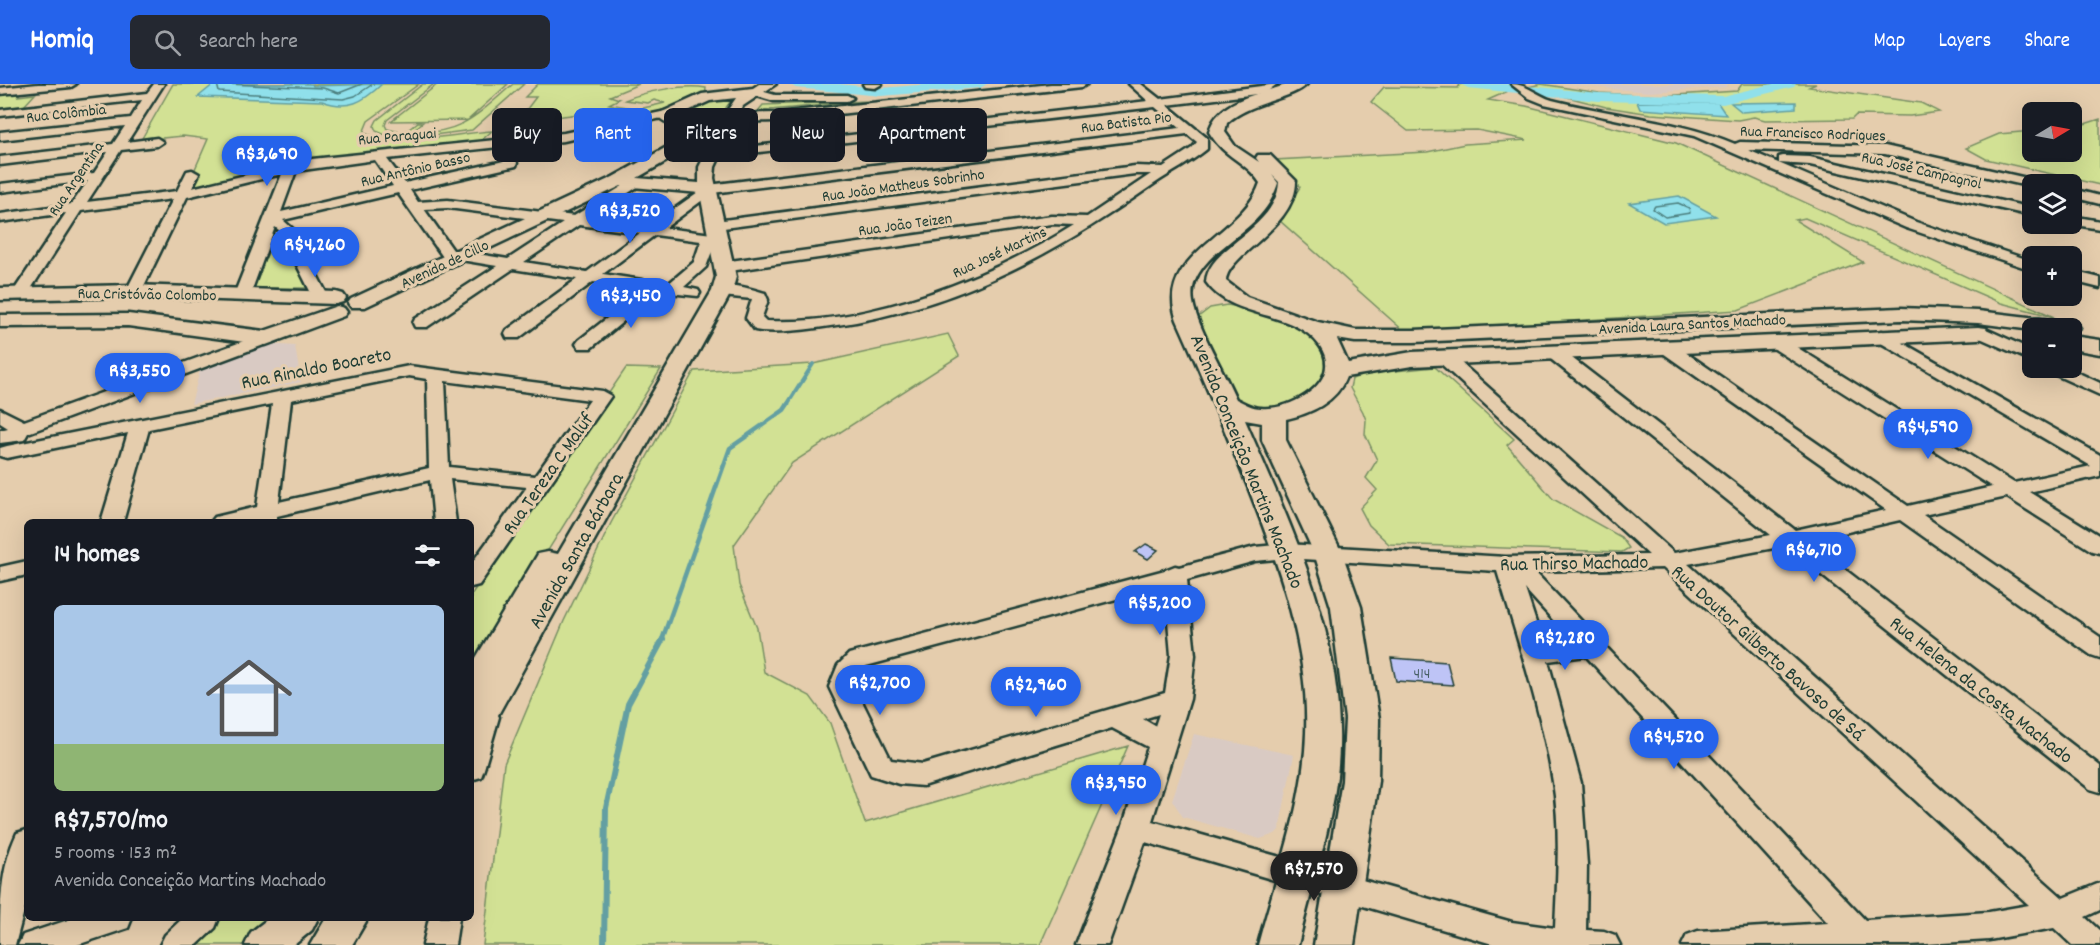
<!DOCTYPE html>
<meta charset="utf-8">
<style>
:root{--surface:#171b24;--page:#242831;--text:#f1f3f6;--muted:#9ea1a6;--accent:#2563eb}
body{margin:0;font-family:Dekko,sans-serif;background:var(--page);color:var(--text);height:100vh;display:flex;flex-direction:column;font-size:22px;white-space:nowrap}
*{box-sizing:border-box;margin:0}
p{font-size:20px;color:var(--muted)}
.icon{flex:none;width:33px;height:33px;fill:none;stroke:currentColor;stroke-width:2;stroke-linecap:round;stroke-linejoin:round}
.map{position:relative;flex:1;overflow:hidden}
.panel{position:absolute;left:24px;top:435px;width:450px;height:402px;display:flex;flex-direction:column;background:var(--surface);border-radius:9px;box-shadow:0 6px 24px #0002}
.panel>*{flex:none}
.banner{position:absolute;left:492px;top:24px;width:570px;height:54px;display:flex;gap:12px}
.needle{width:39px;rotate:80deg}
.buttons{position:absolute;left:2022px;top:18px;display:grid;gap:12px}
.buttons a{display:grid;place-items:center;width:60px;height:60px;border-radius:9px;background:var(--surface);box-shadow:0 6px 24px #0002;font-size:30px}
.price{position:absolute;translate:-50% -51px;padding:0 14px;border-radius:21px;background:var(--accent);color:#fff;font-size:20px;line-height:39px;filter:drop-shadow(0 2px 3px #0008)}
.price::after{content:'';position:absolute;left:50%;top:36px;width:18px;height:14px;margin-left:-9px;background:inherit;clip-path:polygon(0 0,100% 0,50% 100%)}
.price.on{background:#222;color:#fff}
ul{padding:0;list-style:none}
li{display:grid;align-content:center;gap:12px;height:318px;padding:0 30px}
li span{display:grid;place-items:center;height:186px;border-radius:9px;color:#555}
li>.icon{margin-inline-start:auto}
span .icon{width:108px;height:108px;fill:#fffc;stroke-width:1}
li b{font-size:26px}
h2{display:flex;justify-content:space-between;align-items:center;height:72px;padding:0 30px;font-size:26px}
.chip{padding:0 21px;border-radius:9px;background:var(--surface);box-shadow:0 6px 24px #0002;font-size:21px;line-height:54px}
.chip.on{background:var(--accent);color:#fff}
header{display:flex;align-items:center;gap:36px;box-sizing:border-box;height:84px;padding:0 30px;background:var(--accent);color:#fff}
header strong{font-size:28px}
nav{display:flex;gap:33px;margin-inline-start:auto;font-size:21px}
.search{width:420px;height:54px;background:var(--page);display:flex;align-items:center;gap:15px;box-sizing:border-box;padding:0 21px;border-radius:9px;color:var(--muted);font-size:22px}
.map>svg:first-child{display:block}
.built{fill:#d9cac3}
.green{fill:#d2e194;stroke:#788f64;stroke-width:1.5}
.water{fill:#90e0eb;stroke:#639fa2;stroke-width:1.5}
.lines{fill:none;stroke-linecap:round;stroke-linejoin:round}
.shore{stroke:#4c7e7d;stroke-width:1.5}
.stream-far3{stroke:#639fa2;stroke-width:3}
.stream-far2{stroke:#639fa2;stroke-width:4}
.stream-far1{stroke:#639fa2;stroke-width:4.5}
.stream{stroke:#639fa2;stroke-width:6}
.river{fill:#90e0eb;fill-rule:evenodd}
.building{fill:#bec4f6;stroke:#1f3d34;stroke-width:1.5}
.minor-casing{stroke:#1f3d34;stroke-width:5}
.major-casing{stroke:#1f3d34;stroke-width:5}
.minor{fill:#e5cdad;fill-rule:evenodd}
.major{fill:#e5cdad;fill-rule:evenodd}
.labels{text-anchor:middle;stroke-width:6;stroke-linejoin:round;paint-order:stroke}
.far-street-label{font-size:16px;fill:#1f3d34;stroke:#e5cdad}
.number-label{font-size:16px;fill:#475f64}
.street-label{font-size:20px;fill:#1f3d34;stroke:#e5cdad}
</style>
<header>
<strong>Homiq</strong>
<div class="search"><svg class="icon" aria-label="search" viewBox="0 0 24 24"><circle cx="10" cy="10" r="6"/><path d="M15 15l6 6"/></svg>Search here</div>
<nav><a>Map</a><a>Layers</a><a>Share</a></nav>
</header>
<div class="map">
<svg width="2100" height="861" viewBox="0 0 2100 861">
<rect width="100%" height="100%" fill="#e5cdad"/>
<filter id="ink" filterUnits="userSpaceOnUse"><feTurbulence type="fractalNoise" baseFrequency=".0167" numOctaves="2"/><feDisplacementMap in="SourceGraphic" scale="12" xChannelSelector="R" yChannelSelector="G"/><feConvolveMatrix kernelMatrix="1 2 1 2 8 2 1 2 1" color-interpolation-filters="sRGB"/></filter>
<g filter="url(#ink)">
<!-- built -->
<path class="built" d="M1560,0H1728L1726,3L1649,8Z
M267,260L295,262L301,298L191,320L201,283Z
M1194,650L1294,671L1279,746L1275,750L1260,755L1183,733L1172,716Z"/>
<!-- green -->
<path class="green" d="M173,0H419L368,37L363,49C405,63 449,50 492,47L477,60L274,84L185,108L208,55L183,52L141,56Z
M423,0H434L387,36L385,41L387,45L404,49L418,38H423L410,49C461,51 477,31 513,0H524L472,46L410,54L388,52L376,47L374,42L377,36Z
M438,0H508L468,36L391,37Z
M538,0H639L610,12L619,15L609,20L639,25L665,19L654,16L648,19L625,16C646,7 685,0 706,4L705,12L665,29L649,32L617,25L517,38L536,13H525Z
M1460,0L1513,5L1488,16L1526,22L1676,59L2054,233L2001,219L1805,134L1795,136L1863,178L1738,226L1405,248L1279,136L1300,103L1275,76L1427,68L1465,60L1527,56L1477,46L1408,47L1371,18L1384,3L1458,4Z
M1541,0L1599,9L1660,12L1737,7L1742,0H1816L1809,3L1921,19L1939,28L1910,32L1856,31L1852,35L1765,36L1754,33L1738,36L1651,30L1606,23L1528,3Z
M21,8L18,12L35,10L24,22L0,24V10Z
M724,14L730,18L723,28L674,32L708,16Z
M870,17L758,27L763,21Z
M2100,35V101L1986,75L1966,64L1999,50L2032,47V68H2072V44Z
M276,153L310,204H250Z
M1227,221C1256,225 1316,238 1323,272C1325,279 1325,288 1321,294C1303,321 1258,334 1232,313C1224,306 1203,248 1197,234L1210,224Z
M948,250L959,272L792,379L734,461L739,501L757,544L764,588L810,612L830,639L865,739L1128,662L1040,861H483L504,680L564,537L611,439L694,287L813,280Z
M1435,283L1514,355L1507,361L1553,415L1621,453L1629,464L1622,468L1389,460L1369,441L1360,424L1377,406L1366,394L1377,376L1365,350L1366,336L1363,328L1350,304L1352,295L1365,290Z
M626,284L661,285L471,590V511Z
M207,834H276L248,861H178Z"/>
<!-- water -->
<path class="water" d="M214,0H312L313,2L382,0C363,18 348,27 322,17L198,13Z
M1637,18L1718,19L1726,31L1640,25Z
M1796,18V24L1742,28L1731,19Z
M1679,112L1716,132L1664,139L1629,119Z"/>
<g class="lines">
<!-- shore -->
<path class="shore" d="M217,0L219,8L343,15L355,12L373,0
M225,0L323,4L339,9L362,0
M1678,119L1689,124L1690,129L1665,133L1653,125L1655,122Z"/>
<!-- stream-far3 -->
<path class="stream-far3" d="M1779,0L1784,1"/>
<!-- stream-far2 -->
<path class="stream-far2" d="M787,321L813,280"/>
<!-- stream-far1 -->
<path class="stream-far1" d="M662,556L730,364L784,326L788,320"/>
<!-- stream -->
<path class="stream" d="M604,861L606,724L628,620L663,555"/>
<!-- river -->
<path class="river" d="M789,0H839L881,4L930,0H987L980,4L881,12L796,4Z
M1461,0H1508L1599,9L1723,12L1772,0H1796L1794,3L1723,20L1599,17L1468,4Z"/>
</g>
<!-- building -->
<path class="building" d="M1146,460L1158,466L1148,475L1135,468Z
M1391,574L1447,578L1453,601L1396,597Z"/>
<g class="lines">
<defs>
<path id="minor" d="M38,0H76L71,3L0,10V4Z
M154,0H164L127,58L157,54L163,58L157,62L121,66L87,118L177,107L187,87L192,86L199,90L192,104L312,75L564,49L666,27L670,28V32L564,57L511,62L517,79L516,82L410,106L418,118L448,116L574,132L634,95L639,96V102L590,134L650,142L708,101L1180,44L1155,23L707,74V68L711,67L1148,17L1129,0H1141L1160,15L1277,0L1265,9L1167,21L1207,54V65C1191,78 1172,88 1154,100C1060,166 971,216 856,238C824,243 793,249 761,247L755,246L746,234L752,215L722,212L714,207C725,196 751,205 765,209L768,216L762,233L766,237C867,242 990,194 1074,141L1052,140L723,188L715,183L723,178L1052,132L1087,133L1151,90H1135L716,145L709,141L716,137L1135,82L1163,83L1192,64L1197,58L1187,50L712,109L665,144L720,151L727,155L725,158L715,159L706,183L684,203L698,206L700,209L698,212L659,208L591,264H579L576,260L579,256L643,206L593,198L519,254H507L505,250L507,246L577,195L513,185L427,243H415L413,239L415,235L497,182L443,173L398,109L283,136L293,145L329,214L327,217H315L280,147L275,143L250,211L242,216L236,214L234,211L282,90L187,113L140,210L134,212L126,207L173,115L81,127L27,211H15L13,208L66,129L0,138V130L72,120L88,97L0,108V100L94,89L108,68L0,81V73L113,60L125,42L0,56V48L131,34L142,16L0,32V26L147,9ZM499,63L504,77L405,99L387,75ZM375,76L393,102L281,128L296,87ZM448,124L563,139L508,175L453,166L424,125ZM579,141L640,149L587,188L524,178ZM655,151L701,157L694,178L668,200L603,190Z
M1051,0H1087L1082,3L776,37L731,38L725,34L731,30L776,29Z
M1511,0C1527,0 1536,11 1552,16C1613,32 1676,35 1735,60L1740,58L1885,62L2040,97L2041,100H2032V103L1885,70L1748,66L1916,138L2032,177V186L1906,144L1694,52L1544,20L1529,14Z
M761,7L775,11H847L853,14L847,17H774L757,12L755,10Z
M1783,72L1810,73L2032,124V132L1810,81L1779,79V73Z
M2072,105L2100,112V120L2072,113Z
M2072,132L2100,137V145L2069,140H2072Z
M2072,187L2100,194V204L2072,197Z
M1986,245L2032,266V277L1980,254L1978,250Z
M1882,247L2100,371V392L2029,408L2100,452V469L2092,467L2007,413L1923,431L2100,553V574L2091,571L1900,436L1808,457L2100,682V708L2090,705L1785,462L1688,480L2063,814L2100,799V826L2085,833L2100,847V861H2072L2054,844L1989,856L1910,861H1682L1687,851L1698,847L1828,839L1586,572L1548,577L1581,699L1587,781L1586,846L1604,847L1615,851L1620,861H1496L1145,758L1108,861H1076L1122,744L1148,663L1112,644L923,702L899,700L871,691L829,603L838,581L849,570L1165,486L1175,482L1179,483L1255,463L1286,460L1506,473L1649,471L1439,278L1436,274L1439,270H1451L1674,469L1771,451L1547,272L1544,268L1547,264H1559L1795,446L1886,426L1660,267L1657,263L1660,259H1672L1908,422L1992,403L1770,262L1768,258L1770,254H1782L2014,399L2091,382L1876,256L1874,252L1876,248ZM1286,474L1497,487C1517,554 1542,629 1553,698C1561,745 1557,796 1555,844L1512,838L1152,737L1190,615L1195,571L1187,496L1255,477ZM1663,484L2029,821L1989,828L1865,836L1534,487ZM1165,502L1171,571L1165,609L923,680L891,676L855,603L858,591L866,582ZM1525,505L1572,557L1543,560ZM1159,630L1155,642L1143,635Z
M266,249L272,250L274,254L272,258L28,349L24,356L0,359V346L8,344L0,339V325L24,337Z
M409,282L602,307L611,312L479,501L471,503V480L527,403L450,395L456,438H434L430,396L277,432V438H211L215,433L257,423L272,320L149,345L123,438H101L128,349L7,374L0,372V364L7,362ZM409,292L427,295L429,384L279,418L291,316ZM445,297L590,316L535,392L449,383Z
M2046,284H2068L2100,299V311L2049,288Z
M27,477V491L0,497V483Z
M486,623L495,626L499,633L484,685L481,693L471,696V640L477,626Z
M27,746V815L15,861H0C0,822 0,785 17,749Z
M74,834H132L128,844L77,861H18L23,851Z
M183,834H219L215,844L197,861H160L165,851Z
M429,834H459L455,861H423Z"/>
<path id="major" d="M759,0H776L743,22L715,83L714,94L736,193L732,207L483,658L471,662V582L538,470L548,468L558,470L712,207L716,193L700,109L621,102L365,223H351L348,219L351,215L613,93L710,39C694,40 669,46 658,32L660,29L702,10L753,4ZM736,14L725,30L679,31L710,17ZM716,49L699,83V99L637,94Z
M863,0H882L875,4L865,3Z
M1288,0H1307C1293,15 1249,18 1227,39L1225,48L1235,62L1259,78L1256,74L1258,71H1270L1296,97C1296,144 1226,171 1226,197L1247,213L1318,238L1355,246H1414L1901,224L1978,227L2069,238L2077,239L2080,244L2072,250V244L2032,246L1978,239L1901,236L1414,258H1355L1337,255L1348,279L1412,268L1978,243L1986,244L1989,249L1986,254L1978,255L1412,282L1346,293C1337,318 1310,330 1286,335V356L1342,469L1361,523L1379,635L1378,697L1354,861H1314L1342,697L1345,635L1331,523L1314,469L1262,356V339L1245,336C1294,449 1351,565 1337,692C1330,749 1311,805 1298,861H1258C1276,792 1304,721 1306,649C1309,563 1279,482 1248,403C1225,347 1202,291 1177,236C1153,171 1243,151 1260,99C1246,77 1224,74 1209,48C1217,15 1261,10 1288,0ZM1272,91L1279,98C1277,145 1207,163 1206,198C1233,237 1293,224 1320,262C1344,297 1292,327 1261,324C1252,324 1244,319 1236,315C1225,289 1197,243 1193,218C1186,179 1239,156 1260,131C1269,121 1274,111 1278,99Z
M134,201L336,208L343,210L346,214L343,218L336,220L134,213L0,216V204Z
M337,222L344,224L347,228L344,232L266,261L128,242L0,243V231L128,230L264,247Z
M2072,252L2100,256V270L2072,265Z
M269,834H318L312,846L294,861H245L251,848Z
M326,834H368L352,861H310Z"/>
</defs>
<!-- minor casing -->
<use href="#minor" class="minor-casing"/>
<!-- major casing -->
<use href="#major" class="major-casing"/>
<!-- minor -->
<use href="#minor" class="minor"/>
<!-- major -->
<use href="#major" class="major"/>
</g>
</g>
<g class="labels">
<!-- far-street labels -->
<g class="far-street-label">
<text transform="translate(66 28) rotate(-6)" y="6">Rua Colômbia</text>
<text transform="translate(1126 37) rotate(-7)" y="6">Rua Batista Pio</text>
<text transform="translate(1813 48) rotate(2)" y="6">Rua Francisco Rodrigues</text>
<text transform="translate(397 51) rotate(-5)" y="6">Rua Paraguai</text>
<text transform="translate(415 84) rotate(-13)" y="6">Rua Antônio Basso</text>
<text transform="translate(1922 85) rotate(13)" y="6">Rua José Campagnol</text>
<text transform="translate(75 94) rotate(-56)" y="6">Rua Argentina</text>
<text transform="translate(903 100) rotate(-8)" y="6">Rua João Matheus Sobrinho</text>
<text transform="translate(905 139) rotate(-8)" y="6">Rua João Teizen</text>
<text transform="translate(999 167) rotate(-25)" y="6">Rua José Martins</text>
<text transform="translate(444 179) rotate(-25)" y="6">Avenida de Cillo</text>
<text transform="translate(147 209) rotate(1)" y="6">Rua Cristóvão Colombo</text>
<text transform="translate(1692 239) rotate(-3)" y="6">Avenida Laura Santos Machado</text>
</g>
<!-- number labels -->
<g class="number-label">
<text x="1422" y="594">414</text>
</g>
<!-- street labels -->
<g class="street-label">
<text transform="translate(316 283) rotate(-11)" y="7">Rua Rinaldo Boareto</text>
<text transform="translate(1248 377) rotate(68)" y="7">Avenida Conceição Martins Machado</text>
<text transform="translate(547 389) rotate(-55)" y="7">Rua Tereza C Maluf</text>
<text transform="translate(575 466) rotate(-61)" y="7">Avenida Santa Bárbara</text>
<text transform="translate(1574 478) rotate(-1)" y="7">Rua Thirso Machado</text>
<text transform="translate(1769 568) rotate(42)" y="7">Rua Doutor Gilberto Bavoso de Sá</text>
<text transform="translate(1982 605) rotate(38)" y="7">Rua Helena da Costa Machado</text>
</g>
</g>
</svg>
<div class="buttons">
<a><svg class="needle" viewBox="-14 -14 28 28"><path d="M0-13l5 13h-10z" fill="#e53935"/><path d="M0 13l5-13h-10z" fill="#9ea1a6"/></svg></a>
<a><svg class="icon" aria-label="layers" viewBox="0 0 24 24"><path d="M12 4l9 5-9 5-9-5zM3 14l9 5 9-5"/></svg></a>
<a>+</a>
<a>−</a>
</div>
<b class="price" style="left:267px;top:103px">R$3,690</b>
<b class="price" style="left:630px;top:160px">R$3,520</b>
<b class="price" style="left:315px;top:194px">R$4,260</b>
<b class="price" style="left:631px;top:245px">R$3,450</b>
<b class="price" style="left:140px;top:320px">R$3,550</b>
<b class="price" style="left:1928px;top:376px">R$4,590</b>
<b class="price" style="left:1814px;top:499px">R$6,710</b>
<b class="price" style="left:1160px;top:552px">R$5,200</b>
<b class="price" style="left:1565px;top:587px">R$2,280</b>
<b class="price" style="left:880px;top:632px">R$2,700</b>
<b class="price" style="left:1036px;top:634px">R$2,960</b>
<b class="price" style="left:1674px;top:686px">R$4,520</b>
<b class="price" style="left:1116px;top:732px">R$3,950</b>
<b class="price on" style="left:1314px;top:818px">R$7,570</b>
<div class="banner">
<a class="chip">Buy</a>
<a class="chip on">Rent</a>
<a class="chip">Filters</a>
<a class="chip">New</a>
<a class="chip">Apartment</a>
</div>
<section class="panel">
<h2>14 homes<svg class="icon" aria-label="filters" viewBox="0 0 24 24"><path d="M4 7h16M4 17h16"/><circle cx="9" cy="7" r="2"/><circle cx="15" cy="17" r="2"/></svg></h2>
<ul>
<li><span style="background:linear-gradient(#a9c7e8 75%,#8fb573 0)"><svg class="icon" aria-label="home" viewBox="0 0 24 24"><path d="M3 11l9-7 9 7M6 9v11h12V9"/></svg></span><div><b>R$7,570/mo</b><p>5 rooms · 153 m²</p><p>Avenida Conceição Martins Machado</p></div></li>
</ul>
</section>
</div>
